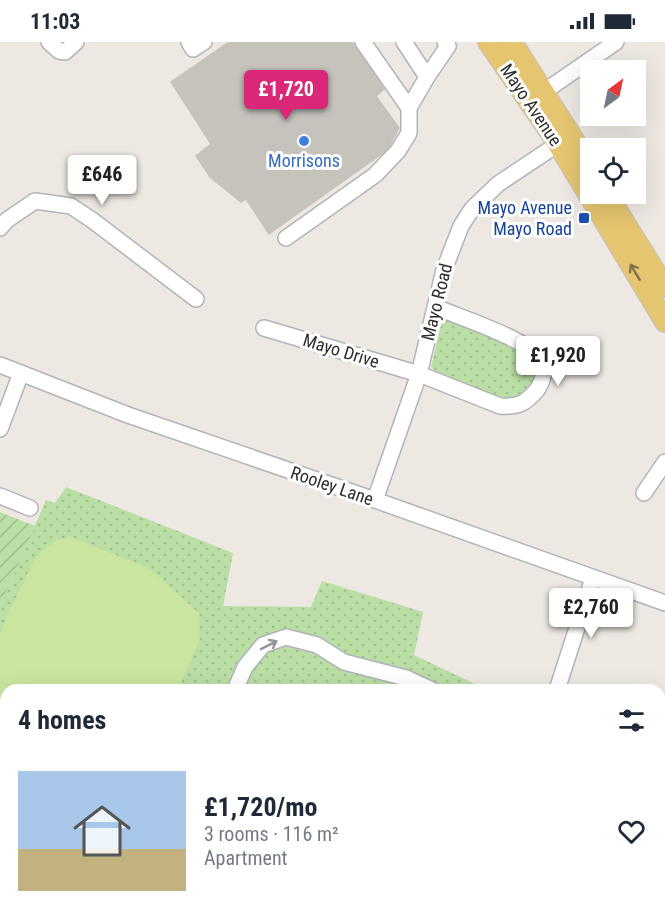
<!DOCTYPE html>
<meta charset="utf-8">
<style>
:root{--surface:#fff;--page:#f2f2f3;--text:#1f2937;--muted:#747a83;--line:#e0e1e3;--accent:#db2777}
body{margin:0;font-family:"Roboto Condensed",sans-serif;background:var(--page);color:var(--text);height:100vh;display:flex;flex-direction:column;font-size:22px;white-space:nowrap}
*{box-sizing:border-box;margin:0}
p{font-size:20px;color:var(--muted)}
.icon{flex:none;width:33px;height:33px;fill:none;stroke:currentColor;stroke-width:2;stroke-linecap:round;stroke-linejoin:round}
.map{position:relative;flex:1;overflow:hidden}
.side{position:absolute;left:0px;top:642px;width:666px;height:236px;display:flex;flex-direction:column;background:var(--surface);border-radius:18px 18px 0 0;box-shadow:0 6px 24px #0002}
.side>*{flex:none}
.needle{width:39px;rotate:33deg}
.controls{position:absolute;left:580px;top:18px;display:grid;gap:12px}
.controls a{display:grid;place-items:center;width:66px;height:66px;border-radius:0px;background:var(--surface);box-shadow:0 6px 24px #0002;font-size:30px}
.price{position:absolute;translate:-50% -51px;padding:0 14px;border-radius:6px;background:#fff;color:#222;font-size:20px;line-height:39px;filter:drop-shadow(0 2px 3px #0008)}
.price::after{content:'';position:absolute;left:50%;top:36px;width:18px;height:14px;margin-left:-9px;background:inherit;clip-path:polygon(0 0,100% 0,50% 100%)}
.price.current{background:var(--accent);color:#fff}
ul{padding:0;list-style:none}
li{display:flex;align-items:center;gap:18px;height:150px;padding:0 18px}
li+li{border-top:2px solid var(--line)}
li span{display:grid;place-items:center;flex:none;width:168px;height:120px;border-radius:0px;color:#555}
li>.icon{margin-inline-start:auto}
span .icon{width:72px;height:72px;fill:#fffc;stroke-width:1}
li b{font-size:26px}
h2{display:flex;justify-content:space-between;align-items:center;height:72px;padding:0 18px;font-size:26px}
.status{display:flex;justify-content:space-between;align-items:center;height:42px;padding:0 30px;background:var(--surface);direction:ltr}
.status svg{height:16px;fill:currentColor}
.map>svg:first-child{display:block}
.grass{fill:url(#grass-dots)}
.garden{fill:url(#garden-furrows)}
.pitch{fill:#cae5a0}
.building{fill:#c6c3bd;stroke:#c9c4bb;stroke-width:1.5}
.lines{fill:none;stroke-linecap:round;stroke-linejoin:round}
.minor-casing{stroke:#b2b4bc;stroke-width:18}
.major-casing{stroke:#c4c4c4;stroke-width:22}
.highway-casing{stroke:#c4c4c4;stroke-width:26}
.minor{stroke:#fff;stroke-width:15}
.major{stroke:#e5c56f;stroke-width:20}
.highway{stroke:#f09f6a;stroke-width:22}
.oneway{stroke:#80724b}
.oneway2{stroke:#969696}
.shop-dot{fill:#3f7fe0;stroke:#fff;stroke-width:2}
.transit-dot{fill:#1a4fb4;stroke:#fff;stroke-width:2}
.labels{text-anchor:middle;stroke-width:6;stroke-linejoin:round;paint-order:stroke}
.street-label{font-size:18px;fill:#2e2e2e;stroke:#fff}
.shop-label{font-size:18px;fill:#366cbe;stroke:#fff}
.transit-label{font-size:18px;fill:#164399;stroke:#fff;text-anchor:end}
</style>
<div class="status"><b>11:03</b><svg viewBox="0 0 49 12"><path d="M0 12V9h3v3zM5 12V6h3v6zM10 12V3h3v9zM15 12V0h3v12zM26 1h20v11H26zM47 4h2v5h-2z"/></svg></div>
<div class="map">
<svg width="665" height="877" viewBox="0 0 665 877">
<defs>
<pattern id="grass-dots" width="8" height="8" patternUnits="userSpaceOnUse" patternTransform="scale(1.5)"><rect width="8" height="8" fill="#badea4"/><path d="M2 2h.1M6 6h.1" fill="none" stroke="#a0bf8e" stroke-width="1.8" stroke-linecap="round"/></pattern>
<pattern id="garden-furrows" width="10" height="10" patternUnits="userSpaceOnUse" patternTransform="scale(1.5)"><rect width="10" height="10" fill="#badea4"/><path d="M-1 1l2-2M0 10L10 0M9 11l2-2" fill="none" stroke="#a0bf8e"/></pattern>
</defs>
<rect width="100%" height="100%" fill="#ede8e2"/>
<!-- grass -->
<path class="grass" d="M447,277L517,304L534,319L537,333C530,347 522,355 507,359L435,329L431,325L442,279Z
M66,445L233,511L223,564L311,565L322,539L423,570L414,613L475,642L474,648H6V859H0V564L46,458L55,461Z"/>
<!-- garden -->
<path class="garden" d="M0,470L35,484L0,564Z"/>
<!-- pitch -->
<path class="pitch" d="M71,495L149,526L199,571V600L178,648H6V667L0,663V592L7,574L34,517L54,499Z"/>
<!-- building -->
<path class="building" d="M229,0H352L384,47L376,54L399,86L390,103L383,111L269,192L246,157L241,160L210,135L196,114L211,102L171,40Z"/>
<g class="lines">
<defs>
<path id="minor" d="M49,0L59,9L65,10L76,0
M189,0L193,7L204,0
M404,0L427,35L448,4L445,0
M545,49L616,0
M409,66L427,35
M0,186L7,178L35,159L71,164L92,178L196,257
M286,196L375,133L398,109L409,91V66L363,0
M264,286L419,332L500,364C518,365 525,362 537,348C544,338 547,323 538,314C521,295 461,276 436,265
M0,323L128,373L375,458L665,561
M0,387L21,331
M644,451L665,420
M0,454L30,466
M375,458L419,332L444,228L461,184L472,167L498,142L558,102
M235,648L245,625L263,603L286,595L317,603L344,620L406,636L432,648
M557,648L593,536
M0,741L6,742
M0,771L6,764"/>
<path id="major" d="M488,0L558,102L665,280
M512,0L591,125
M607,152L665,245"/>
<path id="highway" d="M541,872L575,877
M2,877L73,872"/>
</defs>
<!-- minor casing -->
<use href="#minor" class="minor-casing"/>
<!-- major casing -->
<use href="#major" class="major-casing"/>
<!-- highway casing -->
<use href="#highway" class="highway-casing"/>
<!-- minor -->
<use href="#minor" class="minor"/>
<!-- major -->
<use href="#major" class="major"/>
<!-- highway -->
<use href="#highway" class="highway"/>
</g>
<!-- one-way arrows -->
<defs><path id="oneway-shaft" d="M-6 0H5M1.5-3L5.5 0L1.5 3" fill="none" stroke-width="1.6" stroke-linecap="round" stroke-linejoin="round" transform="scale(1.5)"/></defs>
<use class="oneway" href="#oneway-shaft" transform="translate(635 230) rotate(-121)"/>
<use class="oneway2" href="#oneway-shaft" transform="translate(269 603) rotate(-27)"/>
<!-- markers -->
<circle class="shop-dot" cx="304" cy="99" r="6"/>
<rect class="transit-dot" x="578" y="170" width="12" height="12" rx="3"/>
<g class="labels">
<!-- street labels -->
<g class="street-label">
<text transform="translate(531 63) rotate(56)" y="6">Mayo Avenue</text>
<text transform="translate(437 260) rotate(-76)" y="6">Mayo Road</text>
<text transform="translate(341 309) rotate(17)" y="6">Mayo Drive</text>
<text transform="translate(332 444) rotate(19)" y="6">Rooley Lane</text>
</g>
<!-- shop labels -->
<g class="shop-label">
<text x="304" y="125">Morrisons</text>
</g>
<!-- transit labels -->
<g class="transit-label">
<text x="572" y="172">Mayo Avenue<tspan x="572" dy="21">Mayo Road</tspan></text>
</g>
</g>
</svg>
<div class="controls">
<a><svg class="needle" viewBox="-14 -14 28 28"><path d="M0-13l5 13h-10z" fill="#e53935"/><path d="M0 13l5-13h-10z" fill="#747a83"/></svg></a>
<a><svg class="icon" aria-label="locate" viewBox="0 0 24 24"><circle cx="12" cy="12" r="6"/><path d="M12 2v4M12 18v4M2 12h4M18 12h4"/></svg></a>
</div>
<b class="price current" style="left:286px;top:79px">£1,720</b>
<b class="price" style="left:102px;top:164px">£646</b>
<b class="price" style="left:558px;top:345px">£1,920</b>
<b class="price" style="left:591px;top:597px">£2,760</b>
<section class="side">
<h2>4 homes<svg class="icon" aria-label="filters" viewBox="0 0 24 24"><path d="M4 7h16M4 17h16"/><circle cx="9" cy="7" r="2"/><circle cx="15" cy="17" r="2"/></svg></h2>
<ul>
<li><span style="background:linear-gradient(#a9c7e8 65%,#c2b280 0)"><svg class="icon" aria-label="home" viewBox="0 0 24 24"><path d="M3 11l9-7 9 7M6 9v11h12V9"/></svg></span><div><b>£1,720/mo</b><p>3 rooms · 116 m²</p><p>Apartment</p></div><svg class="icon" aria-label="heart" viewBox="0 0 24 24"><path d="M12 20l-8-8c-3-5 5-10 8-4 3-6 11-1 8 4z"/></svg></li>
</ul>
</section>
</div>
